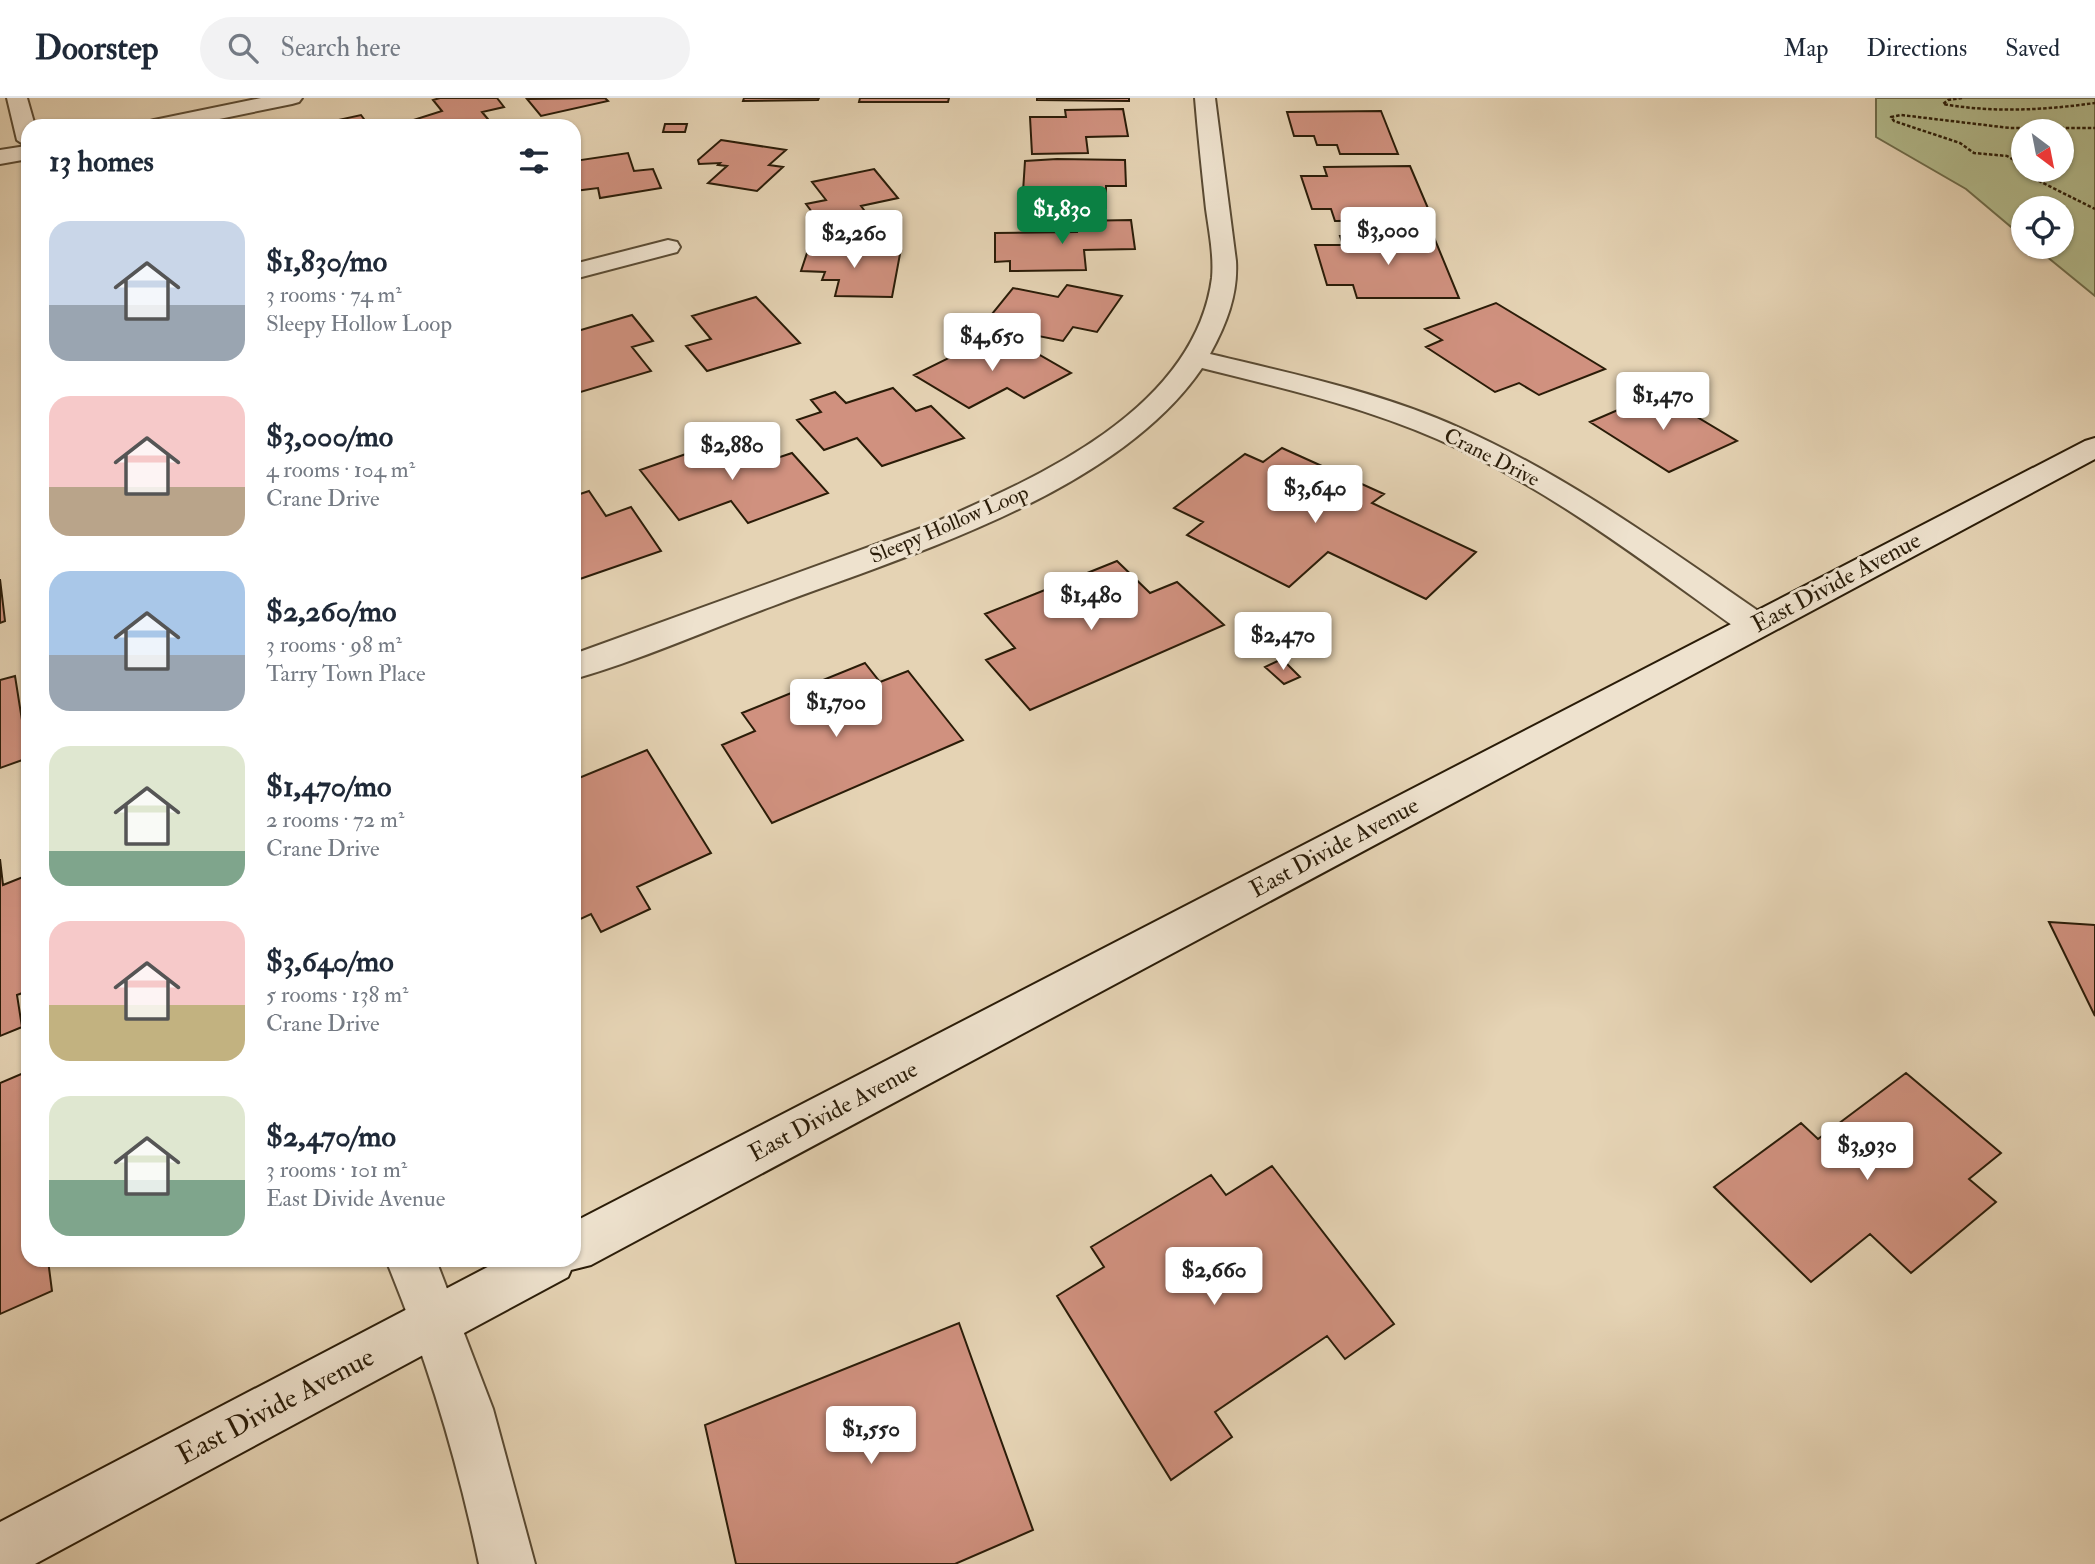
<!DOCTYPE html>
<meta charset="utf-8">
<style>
:root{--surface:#fff;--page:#f2f2f3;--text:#1f2937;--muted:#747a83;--line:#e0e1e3;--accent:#0b8043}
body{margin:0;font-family:"IM FELL Double Pica",serif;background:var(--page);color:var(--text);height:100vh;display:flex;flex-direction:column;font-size:26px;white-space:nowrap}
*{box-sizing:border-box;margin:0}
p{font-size:23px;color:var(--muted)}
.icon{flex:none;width:38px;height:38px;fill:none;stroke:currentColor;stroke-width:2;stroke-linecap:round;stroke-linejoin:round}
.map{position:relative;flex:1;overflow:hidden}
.side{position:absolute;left:21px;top:21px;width:560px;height:1148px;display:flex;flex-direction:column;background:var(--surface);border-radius:21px;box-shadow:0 2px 5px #0004}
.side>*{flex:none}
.needle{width:46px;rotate:148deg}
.fabs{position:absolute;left:2011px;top:21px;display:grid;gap:14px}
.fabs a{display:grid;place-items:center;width:63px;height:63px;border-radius:50%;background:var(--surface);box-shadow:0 2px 5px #0004;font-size:35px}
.price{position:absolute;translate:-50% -60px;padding:0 16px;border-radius:7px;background:#fff;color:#222;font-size:23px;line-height:46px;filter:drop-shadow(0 2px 4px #0008)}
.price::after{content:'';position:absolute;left:50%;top:42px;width:21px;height:16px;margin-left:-10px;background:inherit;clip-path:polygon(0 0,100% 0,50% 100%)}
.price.on{background:var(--accent);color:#fff}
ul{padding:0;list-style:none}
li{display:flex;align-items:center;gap:21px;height:175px;padding:0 28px}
li span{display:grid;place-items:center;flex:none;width:196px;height:140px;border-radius:21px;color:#555}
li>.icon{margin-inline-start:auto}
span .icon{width:84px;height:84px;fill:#fffc;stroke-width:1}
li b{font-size:30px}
h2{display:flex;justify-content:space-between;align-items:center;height:84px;padding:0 28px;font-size:30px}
header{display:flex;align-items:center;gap:42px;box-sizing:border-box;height:98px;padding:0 35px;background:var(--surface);border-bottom:2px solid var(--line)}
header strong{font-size:33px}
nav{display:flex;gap:38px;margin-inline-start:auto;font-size:24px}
.search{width:490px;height:63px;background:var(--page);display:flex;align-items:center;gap:18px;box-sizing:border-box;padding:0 24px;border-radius:38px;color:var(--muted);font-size:26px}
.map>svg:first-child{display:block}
.green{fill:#b3bc8e;stroke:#6e6c4b;stroke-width:2;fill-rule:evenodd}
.building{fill:#d0917f;stroke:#2a1c08;stroke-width:2}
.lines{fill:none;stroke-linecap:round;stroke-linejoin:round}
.street-casing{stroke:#594a33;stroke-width:4}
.secondary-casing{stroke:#2a1c08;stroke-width:4}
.path{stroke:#2a1c08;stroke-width:2.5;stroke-dasharray:3.5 2;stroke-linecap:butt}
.street{fill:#eee2ce;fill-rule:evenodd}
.secondary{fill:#eee2ce;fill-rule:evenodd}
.labels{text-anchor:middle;stroke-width:6;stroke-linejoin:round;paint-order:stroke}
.far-street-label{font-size:21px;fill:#2a1c08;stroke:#eee2ce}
.street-label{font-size:24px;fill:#2a1c08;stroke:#eee2ce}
.near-street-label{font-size:28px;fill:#2a1c08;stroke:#eee2ce}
</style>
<header>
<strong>Doorstep</strong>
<div class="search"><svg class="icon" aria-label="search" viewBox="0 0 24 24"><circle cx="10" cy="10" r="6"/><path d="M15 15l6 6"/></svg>Search here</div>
<nav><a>Map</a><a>Directions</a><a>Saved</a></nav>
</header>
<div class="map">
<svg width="2095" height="1466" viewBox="0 0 2095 1466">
<rect width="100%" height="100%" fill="#e5d3b4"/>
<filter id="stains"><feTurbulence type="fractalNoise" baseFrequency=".00286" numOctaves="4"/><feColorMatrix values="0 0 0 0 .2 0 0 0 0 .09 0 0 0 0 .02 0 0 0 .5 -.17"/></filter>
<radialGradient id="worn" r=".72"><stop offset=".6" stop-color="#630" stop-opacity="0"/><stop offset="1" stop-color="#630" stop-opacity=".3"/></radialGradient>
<!-- green -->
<path class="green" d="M1876,0H2095V198L2035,149H2062V110H2023V139L1966,91L1876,39ZM2023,33H2062V72H2023Z"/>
<!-- building -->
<path class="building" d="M440,0H497L504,9L482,14L492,26L484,28H410L407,24L442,13L433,2Z
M605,0L608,3L541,18L527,1Z
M744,0H819L818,2L743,3Z
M860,0H949L948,4H859Z
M1037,0H1129V3L1037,2Z
M1123,11L1128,38L1086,39L1088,55L1032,56L1030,19H1066L1065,12Z
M1381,13L1398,56H1340L1337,47H1317L1314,38H1294L1287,14Z
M361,17L369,28H311Z
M665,26H687L685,34H663Z
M721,42L786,52L769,67L783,69L757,93L708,85L727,68L718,67L720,65L699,66L698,62Z
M628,55L634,73L653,71L661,90L600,100L598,90L574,93V63Z
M1057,61L1125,62L1126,88H1106V110L1022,109L1025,63Z
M1410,68L1433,122L1335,123L1331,111H1312L1301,78H1327L1324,69Z
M874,71L898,100L861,108L870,120L823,129L806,106L826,102L812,84Z
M1131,122L1135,151L1084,152L1086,172L1010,173V163L995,164V135L1077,134L1076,123Z
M1433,137L1459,200H1357L1353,187H1327L1315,147H1343L1340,138Z
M813,145L856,146L854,155L900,156L892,199L835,198L839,182H822L825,174L801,173L807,155H811Z
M1067,187L1122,198L1097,234L1073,229L1063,243L983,227L1013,190L1058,199Z
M756,199L800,245L707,273L686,248L711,241L692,218Z
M1496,205L1605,271L1539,297L1519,285L1495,294L1426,249L1442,242L1425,231Z
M632,217L653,243L632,249L651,273L574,296V234Z
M981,244L998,253L1017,244L1071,275L1024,300L1007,290L969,310L914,277Z
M893,290L916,313L931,308L964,340L882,368L857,340L824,352L797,322L821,314L811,302L835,294L846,305Z
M1657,295L1737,343L1669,374L1590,324Z
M732,340L756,367L792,355L828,395L748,425L731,403L679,422L640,372Z
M1282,350L1384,396L1372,405L1476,454L1426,501L1328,454L1289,489L1187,437L1203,424L1174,410L1245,356L1263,364Z
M589,393L606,418L631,409L661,453L574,483V398Z
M1117,463L1150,495L1177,484L1224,527L1030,612L986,562L1015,550L985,516Z
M0,481L5,523L0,525Z
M1282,561L1300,579L1284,586L1265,569Z
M865,565L880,584L908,573L963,642L772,725L722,647L755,633L742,615Z
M15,578L28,660L0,670V582Z
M647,652L711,755L637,789L650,811L601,834L591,816L574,824V682Z
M0,761L3,787L28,777V893L17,897L22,929L0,938Z
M2049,824L2095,827V918Z
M26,974L28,991V1162H48L52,1193L0,1216V985Z
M1906,975L2001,1055L1969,1081L1996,1104L1911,1175L1870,1136L1811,1184L1714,1089L1801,1025L1818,1041Z
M1272,1068L1394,1226L1345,1261L1327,1238L1215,1314L1232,1339L1171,1382L1057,1198L1104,1169L1091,1149L1211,1077L1226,1097Z
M959,1225L1033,1432L955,1466H736L705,1327Z"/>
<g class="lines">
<defs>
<path id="street" d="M7,0H27L35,28H28V61L0,66V52L26,48L17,42Z
M261,0H302L299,4L292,6L185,28H143L147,24L154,22Z
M1195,0H1215L1236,163C1238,197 1226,227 1210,256C1294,276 1380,294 1460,330C1570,379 1668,451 1767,519L1772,527L1767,535L1755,538L1743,535C1645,465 1548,389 1437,341C1362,308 1282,290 1202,270C1116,396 910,456 773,508C707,532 641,562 574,581V556L924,429C1033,382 1194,314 1212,180C1214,157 1209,133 1206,111C1202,74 1198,37 1195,0Z
M668,142L677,144L680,149L677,154L574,181V166Z
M386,1162H436L493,1311L535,1466H479C457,1361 427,1261 386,1162Z"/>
<path id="secondary" d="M2095,340V361L591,1167L571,1172L568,1179L35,1466H0V1424L501,1162H574V1124L2085,343Z"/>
</defs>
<!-- street casing -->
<use href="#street" class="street-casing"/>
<!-- secondary casing -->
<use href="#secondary" class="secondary-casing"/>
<!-- path -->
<path class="path" d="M1962,0L1948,2L1943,6C1993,15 2045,12 2095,5
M2023,67L2007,58L1974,55L1960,45L1894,23L1891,19L1901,17L2010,30H2095
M2026,72L2037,82L2095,111"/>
<!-- street -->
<use href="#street" class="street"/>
<!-- secondary -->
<use href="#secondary" class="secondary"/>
</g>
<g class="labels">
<!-- far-street labels -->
<g class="far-street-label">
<text transform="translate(1492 359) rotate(27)" y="7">Crane Drive</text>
<text transform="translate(949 426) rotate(-23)" y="7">Sleepy Hollow Loop</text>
</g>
<!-- street labels -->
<g class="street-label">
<text transform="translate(1836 484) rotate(-28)" y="8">East Divide Avenue</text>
<text transform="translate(1334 749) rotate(-28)" y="8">East Divide Avenue</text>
<text transform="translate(833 1013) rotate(-28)" y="8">East Divide Avenue</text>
</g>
<!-- near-street labels -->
<g class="near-street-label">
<text transform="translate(275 1307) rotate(-28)" y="10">East Divide Avenue</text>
</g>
</g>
<rect width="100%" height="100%" filter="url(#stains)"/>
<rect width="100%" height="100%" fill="url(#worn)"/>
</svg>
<div class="fabs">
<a><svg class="needle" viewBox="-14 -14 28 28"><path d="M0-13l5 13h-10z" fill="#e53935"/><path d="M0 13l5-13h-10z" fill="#747a83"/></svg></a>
<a><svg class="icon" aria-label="locate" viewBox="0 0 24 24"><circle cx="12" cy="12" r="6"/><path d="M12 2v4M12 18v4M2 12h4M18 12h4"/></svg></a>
</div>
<b class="price on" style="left:1062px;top:148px">$1,830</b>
<b class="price" style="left:1388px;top:169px">$3,000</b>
<b class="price" style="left:854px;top:172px">$2,260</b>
<b class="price" style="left:992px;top:275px">$4,650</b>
<b class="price" style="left:1663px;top:334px">$1,470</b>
<b class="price" style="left:732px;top:384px">$2,880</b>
<b class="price" style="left:1315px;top:427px">$3,640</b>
<b class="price" style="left:1091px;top:534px">$1,480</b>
<b class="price" style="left:1283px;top:574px">$2,470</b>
<b class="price" style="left:836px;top:641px">$1,700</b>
<b class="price" style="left:1867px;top:1084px">$3,930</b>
<b class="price" style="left:1214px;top:1209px">$2,660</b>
<b class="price" style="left:871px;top:1368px">$1,550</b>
<section class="side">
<h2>13 homes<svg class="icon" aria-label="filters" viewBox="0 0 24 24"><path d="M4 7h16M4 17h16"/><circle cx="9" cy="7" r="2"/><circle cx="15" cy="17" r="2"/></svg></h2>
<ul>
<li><span style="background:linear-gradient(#c9d6e8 60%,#9aa5b1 0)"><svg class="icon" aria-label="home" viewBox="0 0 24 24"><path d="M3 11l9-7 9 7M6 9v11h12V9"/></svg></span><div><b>$1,830/mo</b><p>3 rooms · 74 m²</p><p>Sleepy Hollow Loop</p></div></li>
<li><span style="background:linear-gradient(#f6c9c9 65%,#b9a48a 0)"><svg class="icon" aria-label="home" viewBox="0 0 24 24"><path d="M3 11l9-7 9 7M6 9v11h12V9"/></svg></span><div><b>$3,000/mo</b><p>4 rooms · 104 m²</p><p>Crane Drive</p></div></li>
<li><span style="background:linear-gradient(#a9c7e8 60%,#9aa5b1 0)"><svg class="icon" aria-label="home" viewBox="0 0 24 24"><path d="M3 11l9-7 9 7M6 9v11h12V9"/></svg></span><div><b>$2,260/mo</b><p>3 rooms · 98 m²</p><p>Tarry Town Place</p></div></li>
<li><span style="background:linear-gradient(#dfe7d0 75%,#7fa58c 0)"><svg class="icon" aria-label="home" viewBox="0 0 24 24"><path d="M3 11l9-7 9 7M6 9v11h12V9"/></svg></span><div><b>$1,470/mo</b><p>2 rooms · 72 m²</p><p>Crane Drive</p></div></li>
<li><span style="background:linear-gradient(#f6c9c9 60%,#c2b280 0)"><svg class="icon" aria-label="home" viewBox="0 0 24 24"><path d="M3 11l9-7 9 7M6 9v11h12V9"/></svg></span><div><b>$3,640/mo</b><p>5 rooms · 138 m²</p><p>Crane Drive</p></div></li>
<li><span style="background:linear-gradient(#dfe7d0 60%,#7fa58c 0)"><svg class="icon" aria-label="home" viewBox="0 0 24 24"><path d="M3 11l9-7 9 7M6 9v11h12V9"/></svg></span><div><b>$2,470/mo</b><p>3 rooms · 101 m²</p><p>East Divide Avenue</p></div></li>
</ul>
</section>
</div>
